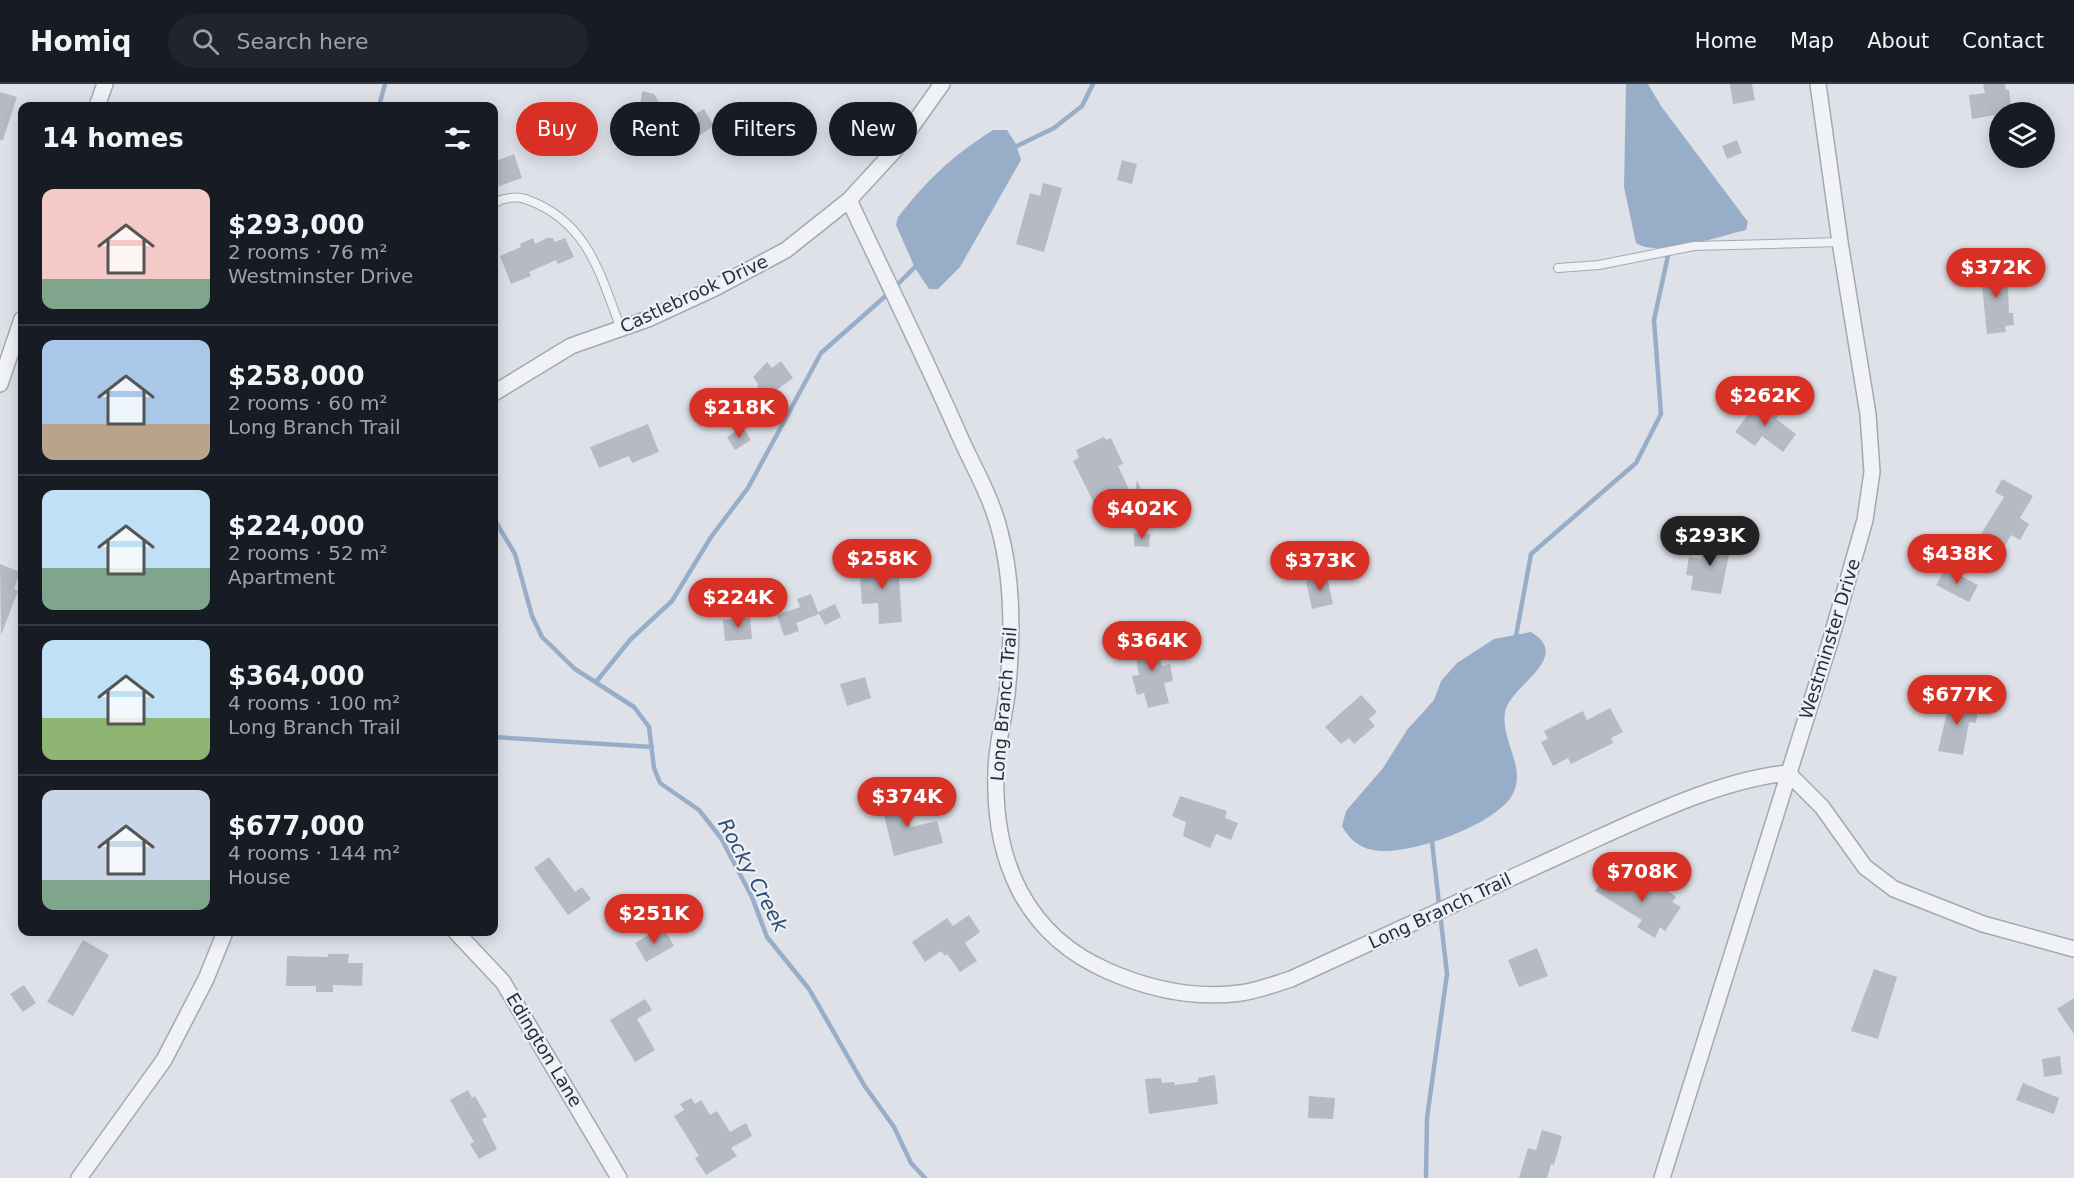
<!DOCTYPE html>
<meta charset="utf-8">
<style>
:root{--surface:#171b24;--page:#20242c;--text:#f1f3f6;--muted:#9ea1a6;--line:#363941;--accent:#d93025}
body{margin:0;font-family:"DejaVu Sans",sans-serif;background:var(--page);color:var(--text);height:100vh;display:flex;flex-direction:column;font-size:22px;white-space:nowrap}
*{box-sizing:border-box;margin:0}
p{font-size:20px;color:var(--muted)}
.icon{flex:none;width:33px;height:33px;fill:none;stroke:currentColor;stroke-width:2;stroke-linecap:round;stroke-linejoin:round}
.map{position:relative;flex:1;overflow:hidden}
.side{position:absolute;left:18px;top:18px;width:480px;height:834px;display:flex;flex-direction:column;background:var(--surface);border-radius:12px;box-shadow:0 3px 15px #0003}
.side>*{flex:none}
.top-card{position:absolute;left:516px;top:18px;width:570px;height:54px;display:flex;gap:12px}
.fabs{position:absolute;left:1989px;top:18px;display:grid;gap:12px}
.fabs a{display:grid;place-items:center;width:66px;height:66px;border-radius:50%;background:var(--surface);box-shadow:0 3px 15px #0003;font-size:30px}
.price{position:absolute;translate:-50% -51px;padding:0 14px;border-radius:21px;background:var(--accent);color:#fff;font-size:20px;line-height:39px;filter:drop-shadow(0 2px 3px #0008)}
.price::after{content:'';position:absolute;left:50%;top:36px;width:18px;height:14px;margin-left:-9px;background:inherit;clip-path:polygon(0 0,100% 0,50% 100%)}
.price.current{background:#222;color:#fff}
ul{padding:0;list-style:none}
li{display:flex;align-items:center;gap:18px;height:150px;padding:0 24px}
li+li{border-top:2px solid var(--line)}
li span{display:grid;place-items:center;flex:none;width:168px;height:120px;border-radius:12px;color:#555}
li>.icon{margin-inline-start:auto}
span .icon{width:72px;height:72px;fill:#fffc;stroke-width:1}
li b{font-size:26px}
h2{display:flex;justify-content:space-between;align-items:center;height:72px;padding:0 24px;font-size:26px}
.tag{padding:0 21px;border-radius:27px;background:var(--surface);box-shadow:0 3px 15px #0003;font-size:21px;line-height:54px}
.tag.current{background:var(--accent);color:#fff}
header{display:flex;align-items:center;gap:36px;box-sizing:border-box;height:84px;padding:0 30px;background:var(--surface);border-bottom:2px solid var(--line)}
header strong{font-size:28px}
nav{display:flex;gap:33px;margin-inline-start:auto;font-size:21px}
.search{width:420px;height:54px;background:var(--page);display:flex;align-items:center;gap:15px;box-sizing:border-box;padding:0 21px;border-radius:33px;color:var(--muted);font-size:22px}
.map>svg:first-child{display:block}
.water{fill:#98aec8}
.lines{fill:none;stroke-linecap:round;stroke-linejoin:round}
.stream{stroke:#98aec8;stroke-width:4.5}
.building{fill:#b5bac4}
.lane-casing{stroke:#a3a8b2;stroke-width:10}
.street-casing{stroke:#a3a8b2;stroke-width:18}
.lane{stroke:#f1f2f6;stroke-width:8}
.street{stroke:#f1f2f6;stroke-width:15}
.labels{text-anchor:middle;stroke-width:4.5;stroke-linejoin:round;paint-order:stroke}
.street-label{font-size:18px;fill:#272f3e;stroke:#edf0f5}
.water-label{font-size:20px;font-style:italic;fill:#314c73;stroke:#edf0f5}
</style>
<header>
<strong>Homiq</strong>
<div class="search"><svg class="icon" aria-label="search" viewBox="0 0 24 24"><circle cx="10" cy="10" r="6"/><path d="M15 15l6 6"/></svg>Search here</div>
<nav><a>Home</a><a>Map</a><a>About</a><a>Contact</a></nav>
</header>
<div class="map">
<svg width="2074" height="1094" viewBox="0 0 2074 1094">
<rect width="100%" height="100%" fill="#dee1e8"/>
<!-- water -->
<path class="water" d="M1626,0H1648L1661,22L1748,138L1746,146C1720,152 1658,174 1636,159L1624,103Z
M993,46H1007L1016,60L1021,76L960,183L938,205H929L915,184L896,141L898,133C929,94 951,73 993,46Z
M1531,548C1574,574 1510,601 1505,628C1500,656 1529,686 1511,713C1492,742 1407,773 1373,766C1358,763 1349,755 1342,742L1346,727L1383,684L1407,646L1434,616L1441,597L1457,579L1494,555Z"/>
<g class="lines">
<!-- stream -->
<path class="stream" d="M379,22L385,0
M1013,64L1054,44L1082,22L1093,0
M895,203L919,179
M494,435L515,470L532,532L542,553L575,585L634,623L649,643L654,684L660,699L699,726L721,754L752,813L767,853L809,905L864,1001L894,1043L911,1079L925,1094
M1516,552L1531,470L1636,379L1661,330L1654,236L1669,167
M596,598L630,556L672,517L711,453L748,404L821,269L889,209
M494,653L652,663
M1426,1094L1427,1034L1447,890L1432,758"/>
</g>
<!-- building -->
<path class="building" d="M1730,0H1752L1755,16L1733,20Z
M1983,0H2005L2006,6H2009L2012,28L1972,35L1969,11L1985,9Z
M642,7L654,10L676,47L660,57L662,61L650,69L644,59L628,68L613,43L640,24Z
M0,8L17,13L3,56H0Z
M704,25L714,42L689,58L678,40Z
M1737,56L1742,69L1727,75L1722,62Z
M514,70L522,94L494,104V78Z
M1122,76L1137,80L1132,100L1117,96Z
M1043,99L1062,104L1044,168L1016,160L1030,109L1040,112Z
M533,154L535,160L547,154H553L555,158L565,154L574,173L558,180L556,176L529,188L531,192L511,200L500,172L521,163L520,160Z
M2007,181L2009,229H2013L2014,241L2005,242L2006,248L1987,250L1980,183Z
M781,277L793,294L778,305L773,332L753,329L758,300L753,293L767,278L772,284Z
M1759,316L1779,330L1776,335L1796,350L1783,368L1762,352L1755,362L1735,348Z
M648,340L659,368L632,379L629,372L599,384L590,363Z
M743,343L751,356L735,366L727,353Z
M1104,353L1106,356L1111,354L1123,380L1118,382L1134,416L1137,396L1150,425L1122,436L1115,421L1099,429L1073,377L1079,374L1076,366Z
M2002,395L2033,412L2020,434L2029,440L2020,456L2011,451L1998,474L1974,461L2004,413L1995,408Z
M1134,449L1150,450L1149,463L1134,462Z
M1705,453L1729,456L1727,466H1730L1721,510L1691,506L1693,492L1686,491L1689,473L1702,475Z
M898,478L902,538L879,540L878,519L862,520L859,481Z
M0,480L20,488L14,505L18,507L1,551Z
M1946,484L1978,501L1969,518L1936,501Z
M1327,492L1333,520L1312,525L1306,497Z
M811,510L818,528L835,520L841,533L825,541L819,530L796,539L799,547L784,552L777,531L800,523L797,515Z
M750,533L752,555L725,557L723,536Z
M1155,549L1162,582L1170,580L1173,597L1164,599L1169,619L1148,624L1144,609L1137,611L1132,592L1139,591L1136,574L1141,573L1136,553Z
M865,593L871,614L847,622L840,600Z
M1361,611L1377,628L1369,635L1375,642L1354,660L1349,654L1341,660L1325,643Z
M1950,615L1979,620L1976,639L1969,638L1963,671L1938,667Z
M1610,624L1623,648L1611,654L1613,659L1571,680L1568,674L1553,682L1541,658L1548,655L1544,647L1583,627L1587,636Z
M903,710L911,743L937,737L943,759L894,772L880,715Z
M1180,712L1227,727L1225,734L1238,739L1231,756L1216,750L1210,764L1183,752L1186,738L1172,732Z
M549,773L575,808L582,803L591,815L568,831L534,784Z
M1607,789L1638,809L1649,793L1676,813L1672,818L1681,823L1665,847L1660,843L1655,854L1637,843L1642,836L1595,807Z
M969,831L980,848L965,859L977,877L960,888L947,870L945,872L941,867L925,878L912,858L947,834L953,842Z
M663,843L674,862L646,878L635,859Z
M83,856L109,871L73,932L47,918Z
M1537,864L1548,892L1519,903L1508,876Z
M328,870H349L348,879H363L362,902L333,901V908H316V902H286L287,872L328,873Z
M1874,885L1897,893L1878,955L1851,947Z
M24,901L36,919L23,928L10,910Z
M2074,914V950L2057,925Z
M645,915L652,926L637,935L655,966L635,978L610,936Z
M2060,972L2062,990L2044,993L2042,975Z
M1215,991L1218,1020L1149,1030L1145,995L1161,994L1162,999L1174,998L1175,1001L1198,998V994Z
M2023,999L2059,1014L2054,1030L2016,1016Z
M468,1006L472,1014L475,1012L487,1033L482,1035L497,1065L479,1075L470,1060L474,1058L450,1016Z
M1309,1012L1335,1014L1333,1035L1308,1034Z
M691,1014L695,1020L701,1016L710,1031L717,1027L730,1048L746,1039L752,1052L731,1064L737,1072L706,1091L695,1074L699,1072L674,1032L684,1026L680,1020Z
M1542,1046L1562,1052L1554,1081L1551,1080L1547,1094H1519L1528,1064L1536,1066Z"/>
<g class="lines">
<defs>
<path id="lane" d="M494,120C501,113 519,112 528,116C588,138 600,190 621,245
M1558,184L1599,181L1694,162L1840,158"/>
<path id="street" d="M97,22L105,0
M849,116C886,195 925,273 960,353C973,382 991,413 999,444C1014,498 1013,555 1007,610C1004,636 996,662 996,688C993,776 1025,851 1108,887C1149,905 1196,915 1241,909C1257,907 1275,900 1291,895C1381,854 1471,813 1561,771C1628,741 1715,696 1788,689L1822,723L1865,783L1894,805L1983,840L2074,865
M0,300L22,235
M494,309L571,262L648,235L715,204L786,166L849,116L895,66L942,0
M456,848L503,898L619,1094
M79,1094L164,976L206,895L225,848
M1662,1094L1830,558L1865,436L1872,388L1868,330L1840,158L1818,0"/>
</defs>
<!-- lane casing -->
<use href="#lane" class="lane-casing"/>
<!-- street casing -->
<use href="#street" class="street-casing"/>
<!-- lane -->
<use href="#lane" class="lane"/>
<!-- street -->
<use href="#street" class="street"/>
</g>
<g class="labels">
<!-- street labels -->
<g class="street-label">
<text transform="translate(694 210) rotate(-25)" y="6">Castlebrook Drive</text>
<text transform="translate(1830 555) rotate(-73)" y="6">Westminster Drive</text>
<text transform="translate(1004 620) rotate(-85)" y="6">Long Branch Trail</text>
<text transform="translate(1440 827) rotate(-25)" y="6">Long Branch Trail</text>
<text transform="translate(544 966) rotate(59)" y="6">Edington Lane</text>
</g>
<!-- water labels -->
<g class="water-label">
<text transform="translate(753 791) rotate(62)" y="7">Rocky Creek</text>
</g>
</g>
</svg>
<div class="fabs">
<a><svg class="icon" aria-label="layers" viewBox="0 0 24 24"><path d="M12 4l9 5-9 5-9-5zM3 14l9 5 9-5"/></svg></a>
</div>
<b class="price" style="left:1996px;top:215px">$372K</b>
<b class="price" style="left:1765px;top:343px">$262K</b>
<b class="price" style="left:739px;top:355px">$218K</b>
<b class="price" style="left:1142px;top:456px">$402K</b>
<b class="price current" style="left:1710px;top:483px">$293K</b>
<b class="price" style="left:1957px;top:501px">$438K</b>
<b class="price" style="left:882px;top:506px">$258K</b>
<b class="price" style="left:1320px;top:508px">$373K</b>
<b class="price" style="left:738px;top:545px">$224K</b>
<b class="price" style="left:1152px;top:588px">$364K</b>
<b class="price" style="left:1957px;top:642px">$677K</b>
<b class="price" style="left:907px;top:744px">$374K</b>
<b class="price" style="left:1642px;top:819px">$708K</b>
<b class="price" style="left:654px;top:861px">$251K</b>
<div class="top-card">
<a class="tag current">Buy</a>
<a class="tag">Rent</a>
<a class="tag">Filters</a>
<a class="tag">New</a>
</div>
<section class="side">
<h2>14 homes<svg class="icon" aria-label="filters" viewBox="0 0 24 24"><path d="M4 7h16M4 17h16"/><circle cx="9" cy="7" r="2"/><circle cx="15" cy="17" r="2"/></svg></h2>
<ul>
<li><span style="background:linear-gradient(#f6c9c9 75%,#7fa58c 0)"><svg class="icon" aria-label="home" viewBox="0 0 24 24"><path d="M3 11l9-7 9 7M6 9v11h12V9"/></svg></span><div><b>$293,000</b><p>2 rooms · 76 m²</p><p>Westminster Drive</p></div></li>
<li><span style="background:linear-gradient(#a9c7e8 70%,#b9a48a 0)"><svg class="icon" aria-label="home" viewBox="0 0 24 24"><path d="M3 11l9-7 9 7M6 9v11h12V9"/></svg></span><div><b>$258,000</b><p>2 rooms · 60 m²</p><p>Long Branch Trail</p></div></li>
<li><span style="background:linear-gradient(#bfe0f5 65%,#7fa58c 0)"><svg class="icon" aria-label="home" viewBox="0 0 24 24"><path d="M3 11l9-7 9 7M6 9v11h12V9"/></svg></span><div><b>$224,000</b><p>2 rooms · 52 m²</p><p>Apartment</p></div></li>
<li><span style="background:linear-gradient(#bfe0f5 65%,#8fb573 0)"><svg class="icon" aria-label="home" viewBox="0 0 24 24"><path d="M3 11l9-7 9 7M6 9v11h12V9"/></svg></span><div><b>$364,000</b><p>4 rooms · 100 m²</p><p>Long Branch Trail</p></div></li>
<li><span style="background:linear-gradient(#c9d6e8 75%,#7fa58c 0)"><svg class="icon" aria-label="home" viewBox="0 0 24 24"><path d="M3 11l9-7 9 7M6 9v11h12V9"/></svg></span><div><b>$677,000</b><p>4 rooms · 144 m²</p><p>House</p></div></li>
</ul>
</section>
</div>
